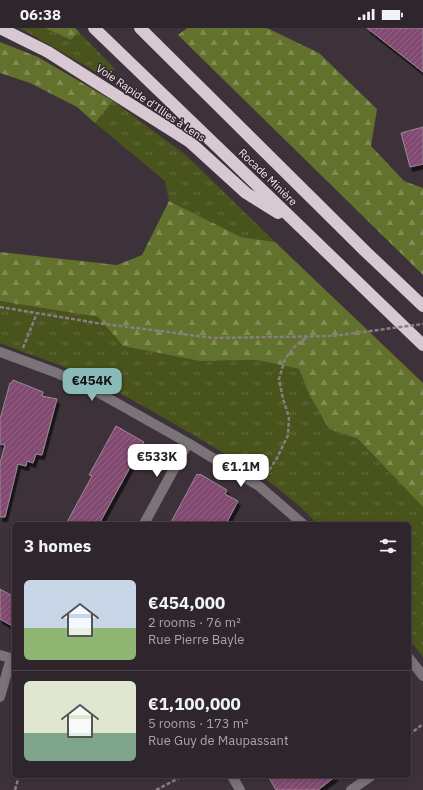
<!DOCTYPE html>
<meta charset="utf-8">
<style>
:root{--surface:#2e262c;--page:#3a3238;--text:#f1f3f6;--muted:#a7a5a9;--line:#494348;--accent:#8bbbb9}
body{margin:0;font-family:"IBM Plex Sans",sans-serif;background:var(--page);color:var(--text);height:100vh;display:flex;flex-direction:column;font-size:15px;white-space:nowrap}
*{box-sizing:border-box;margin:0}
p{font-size:13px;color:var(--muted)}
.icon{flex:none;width:22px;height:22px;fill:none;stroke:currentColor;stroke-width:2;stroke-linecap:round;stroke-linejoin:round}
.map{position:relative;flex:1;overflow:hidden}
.sheet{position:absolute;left:12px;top:494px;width:399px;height:256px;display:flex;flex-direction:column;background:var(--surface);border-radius:6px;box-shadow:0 2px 6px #0003,0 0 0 1px var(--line)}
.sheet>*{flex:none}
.price{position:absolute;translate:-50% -34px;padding:0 9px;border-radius:8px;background:#fff;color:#222;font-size:13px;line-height:26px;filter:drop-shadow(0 1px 2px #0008)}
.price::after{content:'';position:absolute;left:50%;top:24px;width:12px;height:9px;margin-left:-6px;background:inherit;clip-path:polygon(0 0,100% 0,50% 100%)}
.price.current{background:var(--accent);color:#111}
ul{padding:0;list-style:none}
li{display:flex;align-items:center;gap:12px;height:100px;padding:0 12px}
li+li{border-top:1px solid var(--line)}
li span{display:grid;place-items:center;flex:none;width:112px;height:80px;border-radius:6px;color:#555}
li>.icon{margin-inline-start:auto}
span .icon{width:48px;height:48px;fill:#fffc;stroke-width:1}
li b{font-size:17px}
h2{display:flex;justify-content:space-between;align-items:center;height:48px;padding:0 12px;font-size:17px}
.status{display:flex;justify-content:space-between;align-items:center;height:28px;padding:0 20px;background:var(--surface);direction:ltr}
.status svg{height:11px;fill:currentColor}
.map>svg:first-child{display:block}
.grass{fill:url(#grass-tufts)}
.forest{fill:url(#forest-firs)}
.building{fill:url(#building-hatch);stroke:#998b94;filter:url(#shadow)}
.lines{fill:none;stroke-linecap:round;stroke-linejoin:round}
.path{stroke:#887d85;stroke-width:2.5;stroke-dasharray:4 2;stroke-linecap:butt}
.minor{stroke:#7a7378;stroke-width:10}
.highway{stroke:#d8c8d2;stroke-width:12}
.path-bridge{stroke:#887d85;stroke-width:2.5;stroke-dasharray:4 2;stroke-linecap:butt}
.labels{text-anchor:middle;stroke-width:3;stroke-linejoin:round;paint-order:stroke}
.street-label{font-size:11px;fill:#f3eaf0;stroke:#342830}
</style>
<div class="status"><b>06:38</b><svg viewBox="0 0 49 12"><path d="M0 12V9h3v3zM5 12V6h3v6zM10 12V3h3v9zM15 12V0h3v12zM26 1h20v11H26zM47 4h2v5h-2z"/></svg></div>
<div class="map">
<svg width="423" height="762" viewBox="0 0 423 762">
<defs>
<pattern id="grass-tufts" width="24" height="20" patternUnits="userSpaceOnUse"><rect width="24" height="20" fill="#48541c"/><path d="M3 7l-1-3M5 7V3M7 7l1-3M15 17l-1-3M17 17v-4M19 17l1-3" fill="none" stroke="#636d3d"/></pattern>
<pattern id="forest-firs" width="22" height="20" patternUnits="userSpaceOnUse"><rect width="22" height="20" fill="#62712c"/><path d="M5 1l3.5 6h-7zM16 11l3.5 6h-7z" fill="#818c55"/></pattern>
<pattern id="building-hatch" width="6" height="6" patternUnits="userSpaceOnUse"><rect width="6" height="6" fill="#824871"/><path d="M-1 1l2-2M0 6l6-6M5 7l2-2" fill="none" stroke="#946386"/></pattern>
<filter id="shadow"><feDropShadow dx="2.5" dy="4.5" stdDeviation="0" flood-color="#0009"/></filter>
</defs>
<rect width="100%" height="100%" fill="#3e323a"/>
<!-- grass -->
<path class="grass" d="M20,0H45L71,12L79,4L115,41L107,50Z
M113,73L187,128L275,214L241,209L169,173L165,153L95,95Z
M0,273L98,289L123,318L200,333L257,332L299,341L310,368L329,401L358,411L423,479V629L409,611V496H317C287,462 246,438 207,415C164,390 120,363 74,343C50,333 25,325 0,315Z"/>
<!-- forest -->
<path class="forest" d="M45,0H75L79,4L71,12Z
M187,0H267L319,25L377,81L371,118L404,153L423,160V247L178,7Z
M0,14L38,29L113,73L95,95L77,79L30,55L0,45Z
M169,173L241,209L275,214L423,355V479L358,411L329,401L310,368L299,341L257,332L200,333L123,318L98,289L0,273V224L117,237L142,227Z"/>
<!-- building -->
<path class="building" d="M367,0H423V44Z
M423,99V136L410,139L401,105Z
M13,352L43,364L42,368L57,371L42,427L36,426L33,435L27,433L26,438L18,436L5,489H0V435L5,417L0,416V391L10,355H12Z
M116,398L144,414L99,496H66L92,448L89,447Z
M197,446L199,447L200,446L227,462L225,466L238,473L226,496H170Z
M0,561L14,569V599L0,591Z
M268,748H336L318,762H276Z"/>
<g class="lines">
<!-- path -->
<path class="path" d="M0,279L97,295L214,310L333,308
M23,320L37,285
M266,447L277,430L288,407L289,389L283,371L279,351L285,331L297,316L308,309
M409,707L423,696
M15,762L19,748
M156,762L183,748"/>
<!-- minor -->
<path class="minor" d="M0,324L57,345L99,365L188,415L259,458L303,496
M144,496L188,415
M0,627L14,631
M409,630L423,648
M0,669L11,630
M232,748L240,762
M351,762L371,748"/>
<!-- highway -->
<path class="highway" d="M0,0L48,24L190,114L246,165L278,185
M94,0L423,317
M140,0L366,224L423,278"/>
<!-- path-bridge -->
<path class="path-bridge" d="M333,308L423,296"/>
</g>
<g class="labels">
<!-- street labels -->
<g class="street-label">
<text transform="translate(151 75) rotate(34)" y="4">Voie Rapide d’Illies à Lens</text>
<text transform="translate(268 149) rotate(44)" y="4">Rocade Minière</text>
</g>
</g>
</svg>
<b class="price current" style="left:92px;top:374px">€454K</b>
<b class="price" style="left:157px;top:450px">€533K</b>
<b class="price" style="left:241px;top:460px">€1.1M</b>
<section class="sheet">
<h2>3 homes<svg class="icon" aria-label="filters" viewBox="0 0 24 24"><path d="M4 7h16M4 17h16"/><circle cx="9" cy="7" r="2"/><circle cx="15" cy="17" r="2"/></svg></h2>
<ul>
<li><span style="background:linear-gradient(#c9d6e8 60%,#8fb573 0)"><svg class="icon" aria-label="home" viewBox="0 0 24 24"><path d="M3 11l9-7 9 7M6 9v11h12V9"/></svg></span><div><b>€454,000</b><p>2 rooms · 76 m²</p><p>Rue Pierre Bayle</p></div></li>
<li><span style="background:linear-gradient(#dfe7d0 65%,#7fa58c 0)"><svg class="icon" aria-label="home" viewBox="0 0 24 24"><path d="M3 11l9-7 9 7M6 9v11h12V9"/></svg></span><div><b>€1,100,000</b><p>5 rooms · 173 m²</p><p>Rue Guy de Maupassant</p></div></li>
</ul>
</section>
</div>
